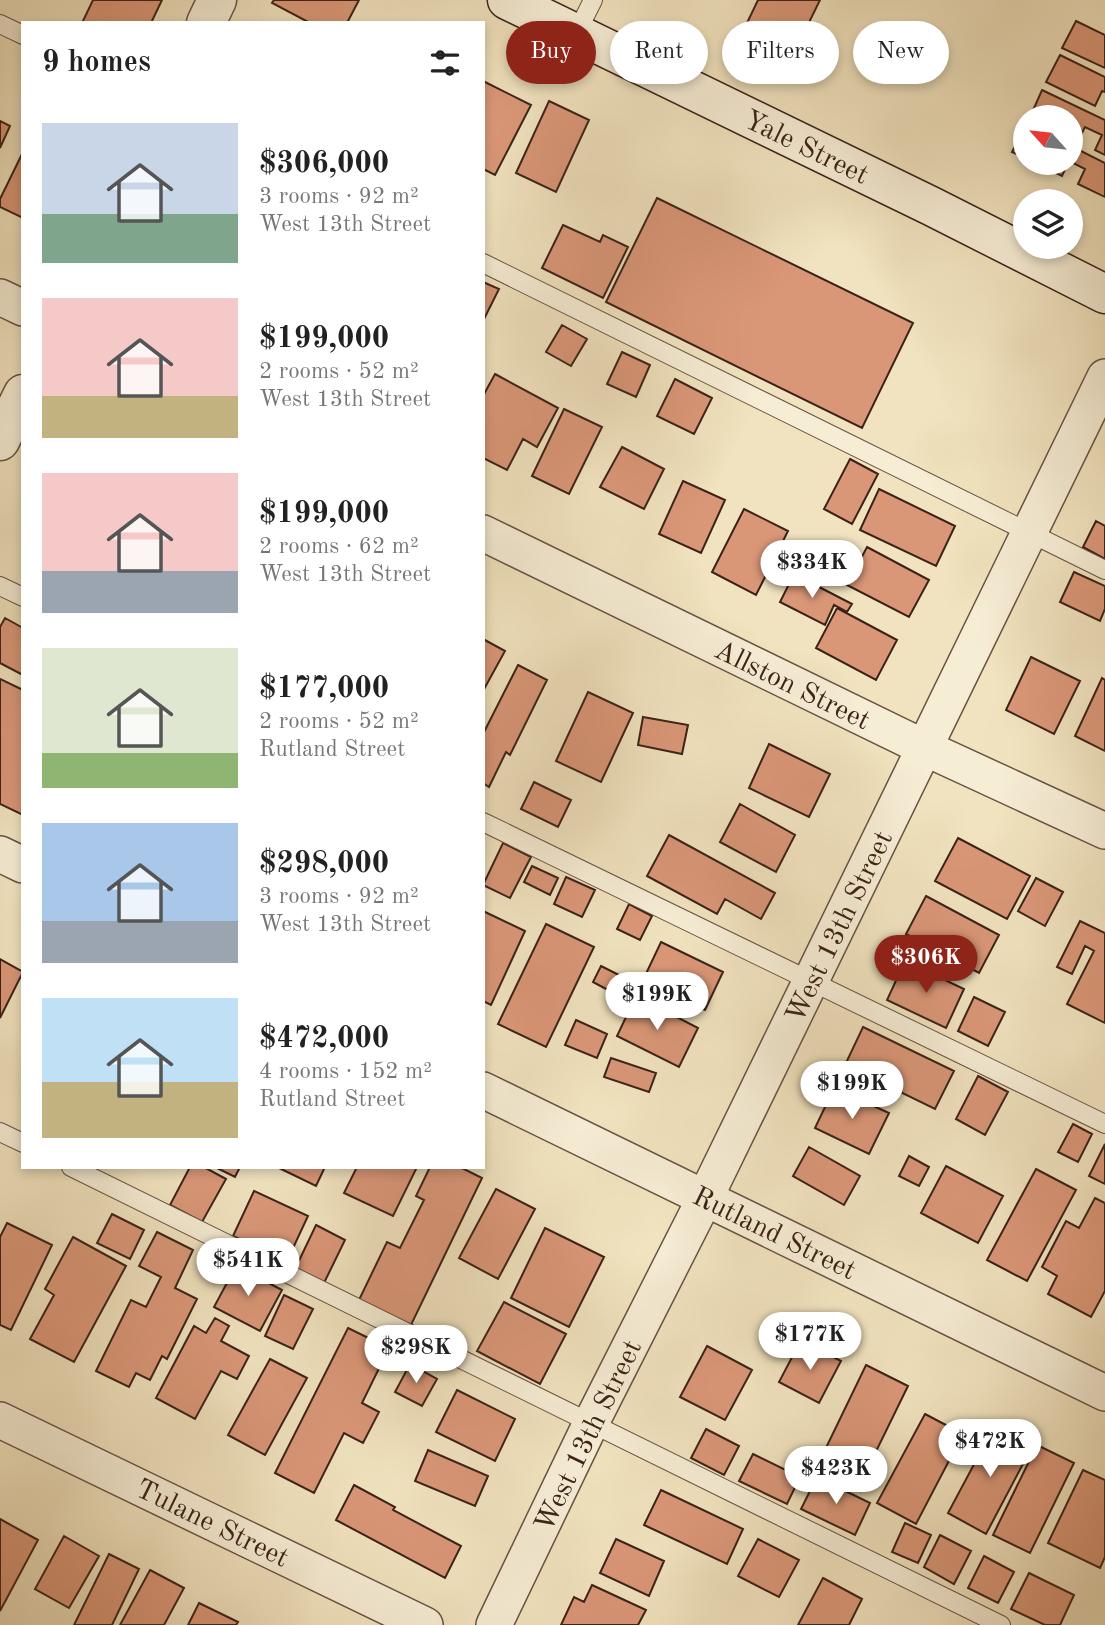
<!DOCTYPE html>
<meta charset="utf-8">
<style>
:root{--surface:#fff;--page:#f6f6f6;--text:#222;--muted:#767676;--accent:#8f2418}
body{margin:0;font-family:"Old Standard TT",serif;background:var(--page);color:var(--text);height:100vh;display:flex;flex-direction:column;font-size:26px;white-space:nowrap}
*{box-sizing:border-box;margin:0}
p{font-size:23px;color:var(--muted)}
.icon{flex:none;width:38px;height:38px;fill:none;stroke:currentColor;stroke-width:2;stroke-linecap:round;stroke-linejoin:round}
.map{position:relative;flex:1;overflow:hidden}
.sheet{position:absolute;left:21px;top:21px;width:464px;height:1148px;display:flex;flex-direction:column;background:var(--surface);border-radius:0px;box-shadow:0 4px 10px #0003}
.sheet>*{flex:none}
.hud{position:absolute;left:506px;top:21px;width:494px;height:63px;display:flex;gap:14px}
.needle{width:46px;rotate:297deg}
.tools{position:absolute;left:1013px;top:105px;display:grid;gap:14px}
.tools a{display:grid;place-items:center;width:70px;height:70px;border-radius:50%;background:var(--surface);box-shadow:0 4px 10px #0003;font-size:35px}
.price{position:absolute;translate:-50% -60px;padding:0 16px;border-radius:24px;background:#fff;color:#222;font-size:23px;line-height:46px;filter:drop-shadow(0 2px 4px #0008)}
.price::after{content:'';position:absolute;left:50%;top:42px;width:21px;height:16px;margin-left:-10px;background:inherit;clip-path:polygon(0 0,100% 0,50% 100%)}
.price.selected{background:var(--accent);color:#fff}
ul{padding:0;list-style:none}
li{display:flex;align-items:center;gap:21px;height:175px;padding:0 21px}
li span{display:grid;place-items:center;flex:none;width:196px;height:140px;border-radius:0px;color:#555}
li>.icon{margin-inline-start:auto}
span .icon{width:84px;height:84px;fill:#fffc;stroke-width:1}
li b{font-size:30px}
h2{display:flex;justify-content:space-between;align-items:center;height:84px;padding:0 21px;font-size:30px}
.chip{padding:0 24px;border-radius:32px;background:var(--surface);box-shadow:0 4px 10px #0003;font-size:24px;line-height:63px}
.chip.selected{background:var(--accent);color:#fff}
.map>svg:first-child{display:block}
.building{fill:#da9778;stroke:#3b2218;stroke-width:2}
.lines{fill:none;stroke-linecap:round;stroke-linejoin:round}
.service-casing{stroke:#685242;stroke-width:20}
.minor-casing{stroke:#685242;stroke-width:38}
.tertiary-casing{stroke:#685242;stroke-width:41}
.secondary-casing{stroke:#3b2218;stroke-width:41}
.service{stroke:#f6edd5;stroke-width:18}
.minor{stroke:#f6edd5;stroke-width:35}
.tertiary{stroke:#f6edd5;stroke-width:38}
.secondary{stroke:#f6edd5;stroke-width:38}
.labels{text-anchor:middle;stroke-width:5;stroke-linejoin:round;paint-order:stroke}
.street-label{font-size:28px;fill:#3b2218;stroke:#f6edd5}
</style>
<div class="map">
<svg width="1105" height="1625" viewBox="0 0 1105 1625">
<rect width="100%" height="100%" fill="#f1e3bf"/>
<filter id="stains"><feTurbulence type="fractalNoise" baseFrequency=".00286" numOctaves="4"/><feColorMatrix values="0 0 0 0 .2 0 0 0 0 .09 0 0 0 0 .02 0 0 0 .5 -.17"/></filter>
<radialGradient id="worn" r=".72"><stop offset=".6" stop-color="#630" stop-opacity="0"/><stop offset="1" stop-color="#630" stop-opacity=".3"/></radialGradient>
<!-- building -->
<path class="building" d="M93,0H162L151,23H82Z
M274,0H359L347,23H310L272,3Z
M758,0H820L796,49L784,43L778,55L754,43L759,32L746,25Z
M1076,21L1105,35V68L1062,48Z
M1060,55L1105,77V92L1102,91L1095,106L1046,82Z
M483,81L531,105L495,175L483,169Z
M1042,90L1105,120V155L1095,150L1102,135L1085,127L1078,141L1071,138V117H1030Z
M549,101L589,120L556,192L516,173Z
M0,121L10,126L0,148Z
M1026,125V158L1012,152Z
M1071,146L1105,163V197L1078,184L1085,169L1071,162Z
M23,152V218L0,207V199Z
M1035,163H1068L1062,176Z
M657,198L913,323L862,428L606,302Z
M563,225L600,242L603,235L628,247L603,298L542,268Z
M483,282L499,289L483,321Z
M562,325L587,339L571,366L546,352Z
M622,352L650,365L636,397L607,384Z
M495,374L558,408L537,447L523,439L507,470L483,458V396Z
M675,379L712,398L694,434L657,416Z
M564,409L602,427L569,494L532,476Z
M622,447L664,469L644,509L600,487Z
M850,459L878,474L852,524L824,509Z
M683,481L725,500L701,553L659,534Z
M879,489L955,526L936,566L860,530Z
M744,509L788,531L756,595L712,572Z
M1096,521L1105,526V559L1083,547Z
M867,547L929,580L909,617L847,585Z
M1074,572L1105,586V609L1100,621L1060,602Z
M794,574L852,604L847,612L834,605L825,625L780,602Z
M837,608L897,640L876,680L816,648Z
M5,618L23,628V675L0,663V627Z
M483,639L505,651L483,691Z
M1031,657L1080,681L1054,734L1006,710Z
M518,665L547,680L510,755L506,752L489,787L483,783V734Z
M1102,678L1105,680V751L1075,736Z
M0,679L23,690V815L0,804Z
M588,692L633,713L601,782L556,761Z
M643,717L688,725L682,754L638,745Z
M769,744L830,774L809,817L749,788Z
M534,782L571,800L558,827L521,809Z
M740,804L795,835L776,872L720,842Z
M669,835L775,893L761,919L725,899L717,914L647,876Z
M958,838L1030,876L1007,919L935,881Z
M503,843L531,857L510,898L483,885Z
M532,866L558,878L550,895L524,882Z
M566,877L595,890L582,917L554,904Z
M1036,878L1063,892L1045,926L1018,911Z
M926,896L999,935L979,973L906,934Z
M629,904L652,916L640,940L617,929Z
M483,911L525,931L491,1005L483,1001Z
M1080,921L1105,933V1023L1067,1004L1094,951L1085,946L1072,974L1057,967Z
M546,924L594,947L546,1047L498,1024Z
M661,942L723,972L705,1010L643,980Z
M0,959L23,972L0,1018Z
M905,961L964,989L946,1028L887,1000Z
M601,966L629,980L621,997L593,982Z
M636,996L698,1028L679,1067L617,1036Z
M974,997L1005,1012L988,1046L958,1031Z
M576,1020L607,1034L597,1058L565,1045Z
M863,1027L954,1071L935,1109L845,1065Z
M611,1058L656,1073L649,1092L604,1077Z
M978,1076L1008,1092L985,1135L956,1119Z
M834,1088L889,1113L869,1154L815,1128Z
M1073,1124L1092,1134L1078,1162L1058,1152Z
M1105,1144V1184L1089,1176Z
M809,1147L860,1176L844,1205L793,1176Z
M909,1156L929,1167L919,1186L899,1176Z
M946,1166L1003,1196L978,1243L921,1213Z
M190,1167H204L226,1179L202,1222L170,1205Z
M215,1167H240L235,1177Z
M277,1167H325L316,1186Z
M357,1167H417L393,1216L344,1193Z
M430,1167H460L482,1178L410,1327L358,1302L387,1242L400,1248L424,1200L416,1196Z
M1036,1169L1076,1190L1027,1281L987,1260Z
M496,1189L535,1209L498,1279L459,1258Z
M254,1191L308,1216L287,1261L233,1236Z
M1095,1198L1105,1203V1291L1091,1317L1048,1294L1057,1276L1042,1267L1066,1221L1079,1228Z
M112,1214L144,1230L130,1259L97,1243Z
M7,1223L52,1245L11,1330L0,1325V1237Z
M316,1225L345,1240L324,1283L295,1269Z
M545,1228L604,1257L569,1327L511,1298Z
M157,1232L193,1250L175,1288L197,1299L167,1359L162,1356L150,1380L136,1373L129,1387L96,1371L131,1300L146,1307L161,1277L139,1266Z
M73,1237L126,1266L74,1362L30,1339L54,1295L45,1289Z
M236,1266L282,1290L260,1331L214,1307Z
M284,1295L313,1309L293,1349L265,1336Z
M504,1302L566,1334L540,1384L477,1351Z
M215,1318L229,1326L221,1341L249,1356L237,1379L221,1371L195,1419L156,1398L194,1326L206,1333Z
M348,1328L389,1348L362,1403L379,1412L363,1443L344,1433L314,1493L275,1473Z
M801,1340L841,1361L819,1403L779,1382Z
M707,1346L752,1370L725,1420L680,1397Z
M270,1359L307,1378L265,1455L228,1435Z
M410,1364L437,1379L422,1406L395,1392Z
M866,1365L908,1386L865,1474L823,1454Z
M457,1390L515,1419L495,1461L436,1432Z
M925,1414L963,1434L916,1524L877,1503Z
M995,1425L1033,1445L986,1534L948,1513Z
M706,1429L739,1446L724,1475L691,1458Z
M1037,1445L1074,1463L1030,1553L993,1535Z
M428,1450L488,1476L475,1506L415,1481Z
M753,1454L800,1477L787,1504L739,1481Z
M1083,1470L1105,1480V1557L1100,1568L1048,1543Z
M817,1477L870,1503L855,1535L801,1509Z
M354,1485L395,1507L393,1510L461,1546L445,1578L336,1520Z
M661,1490L743,1529L727,1564L644,1525Z
M0,1519L38,1540L0,1611Z
M905,1523L931,1535L918,1563L892,1552Z
M940,1535L971,1551L954,1584L924,1567Z
M64,1536L99,1556L69,1608L35,1589Z
M616,1539L664,1561L649,1596L600,1573Z
M758,1539L799,1560L779,1597L738,1576Z
M109,1554L139,1569L112,1625H74Z
M984,1556L1014,1572L998,1603L968,1588Z
M150,1570L184,1588L164,1625H120Z
M1029,1573L1074,1595L1060,1625H1045L1011,1609Z
M823,1578L862,1599L849,1625H798Z
M592,1585L646,1610L638,1625H561L574,1597L584,1602Z
M199,1603L238,1622L236,1625H188Z"/>
<g class="lines">
<defs>
<path id="service" d="M0,24L23,35
M576,34L593,0
M483,263L1105,570
M0,586L23,597
M483,822L1105,1124
M0,1132L23,1143
M71,1167L1001,1625"/>
<path id="minor" d="M0,297L23,308
M483,533L925,748L1105,831
M0,854L23,865
M483,1090L1105,1393
M0,1420L425,1625
M494,1625L591,1423L705,1198L1105,377"/>
<path id="tertiary" d="M206,23L217,0
M0,441L23,394"/>
<path id="secondary" d="M507,0L931,206L1105,294"/>
</defs>
<!-- service casing -->
<use href="#service" class="service-casing"/>
<!-- minor casing -->
<use href="#minor" class="minor-casing"/>
<!-- tertiary casing -->
<use href="#tertiary" class="tertiary-casing"/>
<!-- secondary casing -->
<use href="#secondary" class="secondary-casing"/>
<!-- service -->
<use href="#service" class="service"/>
<!-- minor -->
<use href="#minor" class="minor"/>
<!-- tertiary -->
<use href="#tertiary" class="tertiary"/>
<!-- secondary -->
<use href="#secondary" class="secondary"/>
</g>
<g class="labels">
<!-- street labels -->
<g class="street-label">
<text transform="translate(807 146) rotate(26)" y="10">Yale Street</text>
<text transform="translate(793 684) rotate(26)" y="10">Allston Street</text>
<text transform="translate(838 926) rotate(-64)" y="10">West 13th Street</text>
<text transform="translate(775 1232) rotate(26)" y="10">Rutland Street</text>
<text transform="translate(587 1435) rotate(-64)" y="10">West 13th Street</text>
<text transform="translate(213 1522) rotate(26)" y="10">Tulane Street</text>
</g>
</g>
<rect width="100%" height="100%" filter="url(#stains)"/>
<rect width="100%" height="100%" fill="url(#worn)"/>
</svg>
<div class="tools">
<a><svg class="needle" viewBox="-14 -14 28 28"><path d="M0-13l5 13h-10z" fill="#e53935"/><path d="M0 13l5-13h-10z" fill="#767676"/></svg></a>
<a><svg class="icon" aria-label="layers" viewBox="0 0 24 24"><path d="M12 4l9 5-9 5-9-5zM3 14l9 5 9-5"/></svg></a>
</div>
<b class="price" style="left:812px;top:600px">$334K</b>
<b class="price selected" style="left:926px;top:995px">$306K</b>
<b class="price" style="left:657px;top:1032px">$199K</b>
<b class="price" style="left:852px;top:1121px">$199K</b>
<b class="price" style="left:248px;top:1298px">$541K</b>
<b class="price" style="left:810px;top:1372px">$177K</b>
<b class="price" style="left:416px;top:1385px">$298K</b>
<b class="price" style="left:990px;top:1479px">$472K</b>
<b class="price" style="left:836px;top:1506px">$423K</b>
<div class="hud">
<a class="chip selected">Buy</a>
<a class="chip">Rent</a>
<a class="chip">Filters</a>
<a class="chip">New</a>
</div>
<section class="sheet">
<h2>9 homes<svg class="icon" aria-label="filters" viewBox="0 0 24 24"><path d="M4 7h16M4 17h16"/><circle cx="9" cy="7" r="2"/><circle cx="15" cy="17" r="2"/></svg></h2>
<ul>
<li><span style="background:linear-gradient(#c9d6e8 65%,#7fa58c 0)"><svg class="icon" aria-label="home" viewBox="0 0 24 24"><path d="M3 11l9-7 9 7M6 9v11h12V9"/></svg></span><div><b>$306,000</b><p>3 rooms · 92 m²</p><p>West 13th Street</p></div></li>
<li><span style="background:linear-gradient(#f6c9c9 70%,#c2b280 0)"><svg class="icon" aria-label="home" viewBox="0 0 24 24"><path d="M3 11l9-7 9 7M6 9v11h12V9"/></svg></span><div><b>$199,000</b><p>2 rooms · 52 m²</p><p>West 13th Street</p></div></li>
<li><span style="background:linear-gradient(#f6c9c9 70%,#9aa5b1 0)"><svg class="icon" aria-label="home" viewBox="0 0 24 24"><path d="M3 11l9-7 9 7M6 9v11h12V9"/></svg></span><div><b>$199,000</b><p>2 rooms · 62 m²</p><p>West 13th Street</p></div></li>
<li><span style="background:linear-gradient(#dfe7d0 75%,#8fb573 0)"><svg class="icon" aria-label="home" viewBox="0 0 24 24"><path d="M3 11l9-7 9 7M6 9v11h12V9"/></svg></span><div><b>$177,000</b><p>2 rooms · 52 m²</p><p>Rutland Street</p></div></li>
<li><span style="background:linear-gradient(#a9c7e8 70%,#9aa5b1 0)"><svg class="icon" aria-label="home" viewBox="0 0 24 24"><path d="M3 11l9-7 9 7M6 9v11h12V9"/></svg></span><div><b>$298,000</b><p>3 rooms · 92 m²</p><p>West 13th Street</p></div></li>
<li><span style="background:linear-gradient(#bfe0f5 60%,#c2b280 0)"><svg class="icon" aria-label="home" viewBox="0 0 24 24"><path d="M3 11l9-7 9 7M6 9v11h12V9"/></svg></span><div><b>$472,000</b><p>4 rooms · 152 m²</p><p>Rutland Street</p></div></li>
</ul>
</section>
</div>
